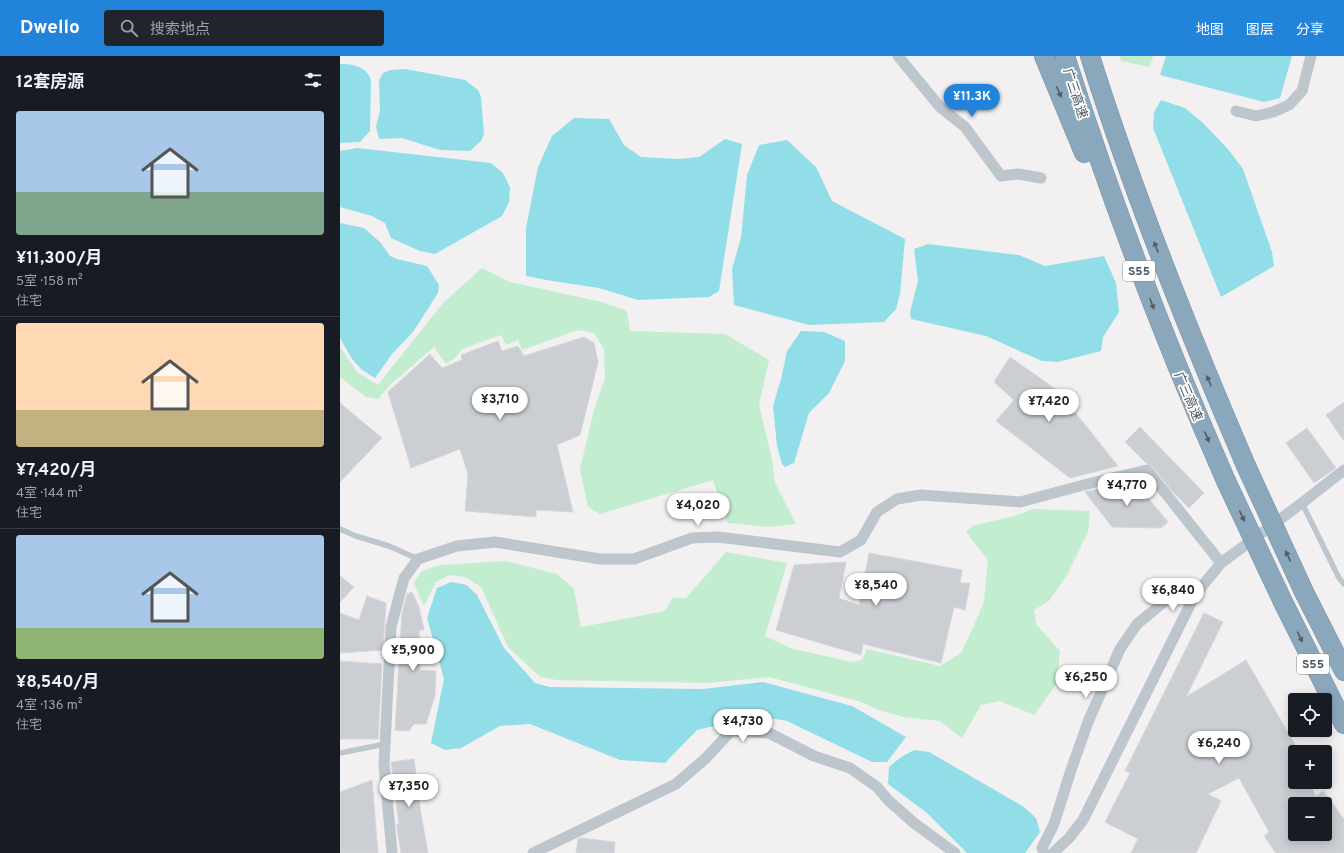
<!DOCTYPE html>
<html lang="zh">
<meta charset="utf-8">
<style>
:root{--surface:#171b24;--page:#20242c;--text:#f1f3f6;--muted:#9ea1a6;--line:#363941;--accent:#2283db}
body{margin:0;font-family:Overpass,"Noto Sans SC",sans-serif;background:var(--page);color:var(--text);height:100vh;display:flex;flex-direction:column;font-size:15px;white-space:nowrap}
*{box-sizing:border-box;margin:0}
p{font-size:13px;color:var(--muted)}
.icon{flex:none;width:22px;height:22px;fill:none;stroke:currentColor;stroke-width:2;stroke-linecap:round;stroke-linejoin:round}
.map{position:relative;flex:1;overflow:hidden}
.panel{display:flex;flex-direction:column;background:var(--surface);width:340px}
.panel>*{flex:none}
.fabs{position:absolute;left:948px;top:637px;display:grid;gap:8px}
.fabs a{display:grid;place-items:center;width:44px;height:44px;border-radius:4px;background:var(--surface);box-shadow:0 2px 10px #0003;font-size:20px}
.price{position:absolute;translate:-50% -34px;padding:0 9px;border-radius:14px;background:#fff;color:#222;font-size:13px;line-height:26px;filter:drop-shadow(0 1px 2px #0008)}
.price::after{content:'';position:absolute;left:50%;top:24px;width:12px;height:9px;margin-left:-6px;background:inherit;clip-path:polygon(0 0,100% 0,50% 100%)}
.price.selected{background:var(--accent);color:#fff}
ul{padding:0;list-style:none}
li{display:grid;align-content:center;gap:8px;height:212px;padding:0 16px}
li+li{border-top:1px solid var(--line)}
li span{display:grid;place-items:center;height:124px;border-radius:4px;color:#555}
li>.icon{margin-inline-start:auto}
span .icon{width:72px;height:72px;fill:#fffc;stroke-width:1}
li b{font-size:17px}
h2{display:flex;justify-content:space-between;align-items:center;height:48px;padding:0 16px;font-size:17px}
header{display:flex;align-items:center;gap:24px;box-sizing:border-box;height:56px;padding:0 20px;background:var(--accent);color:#fff}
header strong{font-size:19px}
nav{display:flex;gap:22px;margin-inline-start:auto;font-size:14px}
.search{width:280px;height:36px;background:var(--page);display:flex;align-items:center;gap:10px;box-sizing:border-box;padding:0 14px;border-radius:4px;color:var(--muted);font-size:15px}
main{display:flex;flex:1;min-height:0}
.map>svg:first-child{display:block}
.green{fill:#c2edcf}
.water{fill:#91dee8}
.building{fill:#cbced3;stroke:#d5d7db;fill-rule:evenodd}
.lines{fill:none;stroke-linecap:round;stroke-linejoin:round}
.highway-casing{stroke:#7692a8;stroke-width:20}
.lane{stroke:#bdc6cc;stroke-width:5.5}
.street{stroke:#bdc6cc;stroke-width:11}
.highway{stroke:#8ba7bc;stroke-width:19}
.highway-bridge-casing{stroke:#7692a8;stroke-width:20;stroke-linecap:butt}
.highway-bridge{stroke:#8ba7bc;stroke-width:19}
.oneway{fill:#505d66}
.labels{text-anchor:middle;stroke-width:3.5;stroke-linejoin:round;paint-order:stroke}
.shield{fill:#fff;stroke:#80888e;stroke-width:1}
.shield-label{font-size:12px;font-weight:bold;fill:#49555d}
.street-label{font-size:13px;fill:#49555d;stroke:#fff}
</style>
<header>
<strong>Dwello</strong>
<div class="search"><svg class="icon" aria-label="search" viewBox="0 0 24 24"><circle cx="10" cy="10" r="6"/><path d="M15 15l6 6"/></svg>搜索地点</div>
<nav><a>地图</a><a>图层</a><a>分享</a></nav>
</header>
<main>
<section class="panel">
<h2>12套房源<svg class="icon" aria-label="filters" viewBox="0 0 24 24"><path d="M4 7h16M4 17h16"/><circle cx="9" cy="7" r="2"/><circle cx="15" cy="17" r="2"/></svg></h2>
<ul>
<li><span style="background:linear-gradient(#a9c7e8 65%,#7fa58c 0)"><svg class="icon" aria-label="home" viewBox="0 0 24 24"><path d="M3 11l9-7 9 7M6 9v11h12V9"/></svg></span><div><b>¥11,300/月</b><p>5室 · 158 m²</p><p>住宅</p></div></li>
<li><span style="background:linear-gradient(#ffd9b3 70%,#c2b280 0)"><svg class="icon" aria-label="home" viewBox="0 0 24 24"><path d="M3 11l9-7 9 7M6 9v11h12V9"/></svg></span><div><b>¥7,420/月</b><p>4室 · 144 m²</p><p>住宅</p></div></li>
<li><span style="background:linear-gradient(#a9c7e8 75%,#8fb573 0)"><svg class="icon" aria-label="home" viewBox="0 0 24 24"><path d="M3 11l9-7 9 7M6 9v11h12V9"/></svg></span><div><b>¥8,540/月</b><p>4室 · 136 m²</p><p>住宅</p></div></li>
</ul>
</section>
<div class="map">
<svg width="1004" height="797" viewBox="0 0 1004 797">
<rect width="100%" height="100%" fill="#f3f0f1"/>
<!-- green -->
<path class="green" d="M780,0H813L810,11L781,5Z
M142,212L170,226L262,246L287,255L290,275L385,278L429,304L419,349L432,403L435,427L456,468L429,471L387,467L373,424L260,458L248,451L240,413L254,354L265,322L264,293L254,277L238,274L182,294L178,284L166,289L161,279L122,293L116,301L106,308L94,291L50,329L38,343L26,341L0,321V291L17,316L38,329L103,247Z
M693,453L750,455L748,476L727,519L709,545L694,554L696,568L720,595L717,627L694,659L660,645L641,649L622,682L600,665L563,661L539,654L518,645L429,621L369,627L217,624L200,621L168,591L141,531L125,521L109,519L96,526L84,550L74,527L82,515L101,509L166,505L217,518L234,533L241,571L325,555L332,542H346L386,496L447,507L425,580L450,592L511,606L522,604L527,593L600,610L621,597L635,567L644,546L648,504L626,476L632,470L675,460Z"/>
<!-- water -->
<path class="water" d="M826,0H952L940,42L924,46L820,19Z
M0,8C13,8 26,10 31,24L30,75L20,86L0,87Z
M65,13L125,24L138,34L141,41L144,78L141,85L130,95L100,94L62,82L39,83L36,70L40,55L39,24L43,17L50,14Z
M821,44L845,52L862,66L888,93L903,113L932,196L934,210L881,241L813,72L814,56Z
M234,62L269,63L284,89L301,101L339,103L359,101L385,83L402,88L379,235L369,241L298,244L259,232L212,225L186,220V172L198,111L212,80Z
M447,84L476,111L492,145L565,183L560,238L556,253L544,266L469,269L394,249L392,213L401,182L407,119L419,89Z
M17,92L151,107L163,117L170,131L169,146L162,160L95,198L80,195L51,182L45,167L32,160L0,151V95Z
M0,167L24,172L41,187L50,200L57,203L87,210L99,229L98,237L73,276L52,298L35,322L22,314L12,303L0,282Z
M588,188L679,199L705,210L764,200L776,227L779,256L763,281L761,295L718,306L702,305L646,280L571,263L570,256L578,225L574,193Z
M461,275L484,276L505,285V305L489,337L469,357L454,407L445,411L442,408L437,390L433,350L441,323L447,295Z
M111,526L127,529L137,539L164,592L195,627L209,631L363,633L423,626L512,650L566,681L547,706H532L447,665L417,660L357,674L325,707L280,704L190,668L160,670L121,692L105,694L91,687L104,623L87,562L97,532Z
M574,694L589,696L684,751L696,762L700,776L685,797H627L587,757L548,728L549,711L561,701Z"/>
<!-- building -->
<path class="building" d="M244,281L254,287L258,306L240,379L217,389L233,456L196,454V461L125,455L128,418L120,393L71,412L48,336L90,298L102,312L122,304L121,299L158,285L162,295L178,290L184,300Z
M670,301L738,349L734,355L778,410L730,422L656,365L674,344L654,326Z
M1004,346V385L986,359Z
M0,347L42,382L0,426Z
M800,371L864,437L849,452L832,435L812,410L806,407L785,386Z
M967,372L996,412L974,427L946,387Z
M794,425L828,466L821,472L772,471L745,436Z
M529,497L622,514L620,527H630L625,554L614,551L601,607L523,588L521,599L436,574L454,509L506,506L499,542L519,549Z
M0,520L14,531L0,546Z
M72,536L79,551L84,574H79L80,614L96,615L95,639L86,668H74L69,675L55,674L62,557L67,538Z
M27,540L46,547L43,594L0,597V557L19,564Z
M864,557L883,566L846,641L906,604L957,692L950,696L955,703V726H968L976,740L983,735L1004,763V797H936L924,780L929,776L899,722L868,738L881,745L856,797H791L798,783L765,766L790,717L785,715ZM955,748H985V778H955Z
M0,605L42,608L38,683H0Z
M74,703L81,758L88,797H61L57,772L56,768H59L51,706Z
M32,724L38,797H0V736Z
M241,782L275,786L274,797H236L238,783Z"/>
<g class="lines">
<defs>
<path id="highway" d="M704,0L744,97
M725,0C771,145 825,286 886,425
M750,0C794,140 849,277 907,412
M964,536L1004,615
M943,546L1004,668"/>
</defs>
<!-- highway casing -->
<use href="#highway" class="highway-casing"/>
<!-- lane -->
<path class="lane" d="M962,447L999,522L1004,528
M0,473L16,480L49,490L78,503
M0,697L45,688"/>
<!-- street -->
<path class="street" d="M558,0L600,51L625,71L661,120L678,118L701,122
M896,55L916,60L933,56L949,49L962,35L971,0
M52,797L44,708L51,571L64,522L78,503L117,490L155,486L260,503H294L352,482L378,481L500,496L521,484L537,456L557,443L581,439L680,446L755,426L807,414L881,507
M193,797L336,728L366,702L391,675L429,677L474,700L510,712L537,731L549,745L574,767L615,797
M704,797L702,792L714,768L731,714L748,666L780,593L797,568L830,541L855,539
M713,797L729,782L743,764L855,539L881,507L962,447L1004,414"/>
<!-- highway -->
<use href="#highway" class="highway"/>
<defs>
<path id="highway-bridge" d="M907,412L964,536
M886,425L943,546"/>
</defs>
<!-- highway-bridge casing -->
<use href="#highway-bridge" class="highway-bridge-casing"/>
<!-- highway-bridge -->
<use href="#highway-bridge" class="highway-bridge"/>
</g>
<!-- one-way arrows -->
<defs><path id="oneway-solid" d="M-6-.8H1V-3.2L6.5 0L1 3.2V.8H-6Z"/></defs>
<g class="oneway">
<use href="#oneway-solid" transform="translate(719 36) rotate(67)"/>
<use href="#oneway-solid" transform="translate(816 191) rotate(-111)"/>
<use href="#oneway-solid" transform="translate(812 248) rotate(69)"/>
<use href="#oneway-solid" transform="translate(869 325) rotate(-112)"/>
<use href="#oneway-solid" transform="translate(867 381) rotate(66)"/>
<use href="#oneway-solid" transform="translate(902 460) rotate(65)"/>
<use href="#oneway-solid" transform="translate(948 500) rotate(-115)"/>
<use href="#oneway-solid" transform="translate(960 581) rotate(64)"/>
</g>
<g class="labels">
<!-- shield labels -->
<g class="shield">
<rect x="783" y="205" width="32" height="20" rx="3"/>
<rect x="957" y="598" width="32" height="20" rx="3"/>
</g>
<g class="shield-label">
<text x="799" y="219">S55</text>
<text x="973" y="612">S55</text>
</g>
<!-- street labels -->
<g class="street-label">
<text transform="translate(736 37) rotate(72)" y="5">广三高速</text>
<text transform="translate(849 340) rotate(67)" y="5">广三高速</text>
</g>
</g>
</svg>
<div class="fabs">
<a><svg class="icon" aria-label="locate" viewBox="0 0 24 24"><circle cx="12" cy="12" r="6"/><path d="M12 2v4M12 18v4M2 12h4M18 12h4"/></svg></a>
<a>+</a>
<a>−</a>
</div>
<b class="price selected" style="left:632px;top:62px">¥11.3K</b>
<b class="price" style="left:160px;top:365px">¥3,710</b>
<b class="price" style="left:709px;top:367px">¥7,420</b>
<b class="price" style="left:787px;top:451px">¥4,770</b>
<b class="price" style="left:358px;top:471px">¥4,020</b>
<b class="price" style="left:536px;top:551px">¥8,540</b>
<b class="price" style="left:833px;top:556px">¥6,840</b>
<b class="price" style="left:73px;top:616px">¥5,900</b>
<b class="price" style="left:746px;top:643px">¥6,250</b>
<b class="price" style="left:403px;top:687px">¥4,730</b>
<b class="price" style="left:879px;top:709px">¥6,240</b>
<b class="price" style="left:69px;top:752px">¥7,350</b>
</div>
</main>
